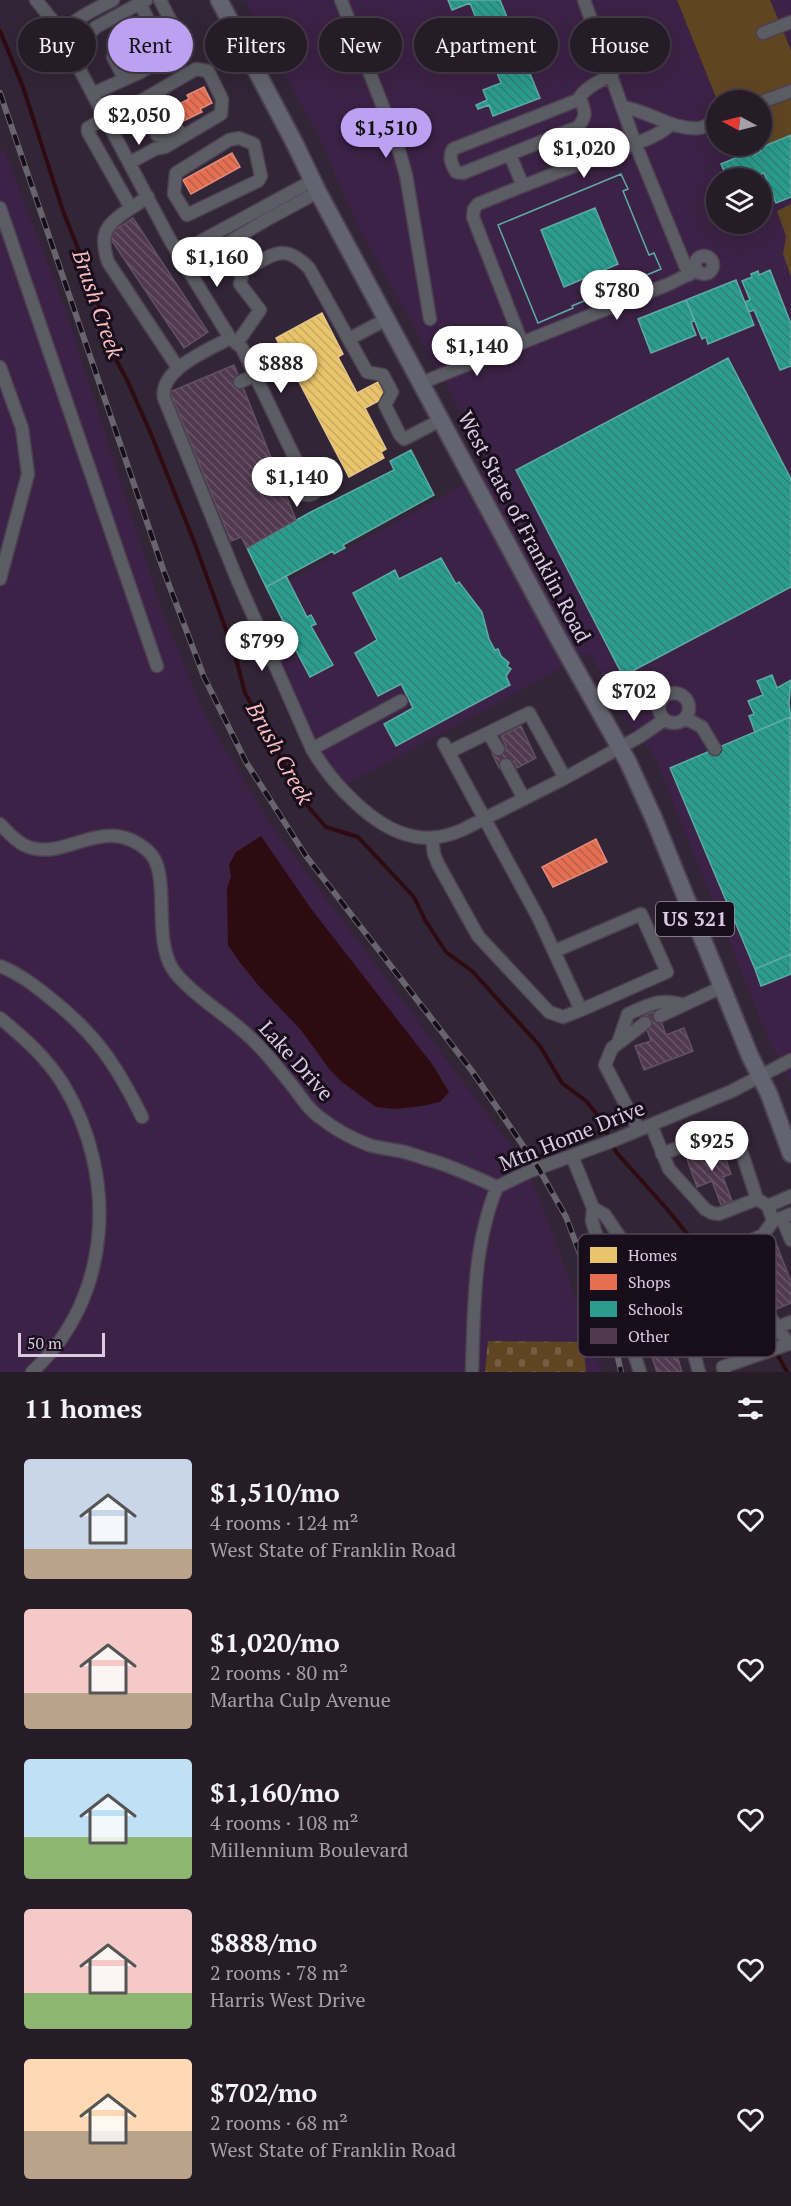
<!DOCTYPE html>
<meta charset="utf-8">
<style>
:root{--surface:#261c28;--page:#322934;--text:#f1f3f6;--muted:#a4a1a8;--line:#423a45;--accent:#bca0f2}
body{margin:0;font-family:"PT Serif",serif;background:var(--page);color:var(--text);height:100vh;display:flex;flex-direction:column;font-size:22px;white-space:nowrap}
*{box-sizing:border-box;margin:0}
p{font-size:20px;color:var(--muted)}
.icon{flex:none;width:33px;height:33px;fill:none;stroke:currentColor;stroke-width:2;stroke-linecap:round;stroke-linejoin:round}
.map{position:relative;height:1372px;overflow:hidden}
.panel{display:flex;flex-direction:column;background:var(--surface);flex:1}
.panel>*{flex:none}
.top-card{position:absolute;left:18px;top:18px;width:756px;height:54px;display:flex;gap:12px}
.needle{width:39px;rotate:277deg}
.controls{position:absolute;left:706px;top:90px;display:grid;gap:12px}
.controls a{display:grid;place-items:center;width:66px;height:66px;border-radius:50%;background:var(--surface);box-shadow:0 6px 24px #0002,0 0 0 2px var(--line);font-size:30px}
.scale{position:absolute;left:18px;bottom:15px;width:87px;box-sizing:border-box;padding-left:6px;border:3px solid #dacbe0;border-top:0;font-size:16px;line-height:21px;white-space:nowrap;color:#dacbe0;-webkit-text-stroke:4px #170d1b;paint-order:stroke}
.price{position:absolute;translate:-50% -51px;padding:0 14px;border-radius:21px;background:#fff;color:#222;font-size:20px;line-height:39px;filter:drop-shadow(0 2px 3px #0008)}
.price::after{content:'';position:absolute;left:50%;top:36px;width:18px;height:14px;margin-left:-9px;background:inherit;clip-path:polygon(0 0,100% 0,50% 100%)}
.price.current{background:var(--accent);color:#111}
ul{padding:0;list-style:none}
li{display:flex;align-items:center;gap:18px;height:150px;padding:0 24px}
li span{display:grid;place-items:center;flex:none;width:168px;height:120px;border-radius:6px;color:#555}
li>.icon{margin-inline-start:auto}
span .icon{width:72px;height:72px;fill:#fffc;stroke-width:1}
li b{font-size:26px}
h2{display:flex;justify-content:space-between;align-items:center;height:72px;padding:0 24px;font-size:26px}
.chip{padding:0 21px;border-radius:27px;background:var(--surface);box-shadow:0 6px 24px #0002,0 0 0 2px var(--line);font-size:21px;line-height:54px}
.chip.current{background:var(--accent);color:#111}
.map>svg:first-child{display:block}
.built{fill:#3c2246;fill-rule:evenodd}
.green{fill:#5f4522}
.cemetery{fill:url(#cemetery-stones)}
.water{fill:#2e0b11}
.homes{fill:url(#homes-back-hatch);stroke:#e4c68d;stroke-width:1.5}
.shops{fill:url(#shops-back-hatch);stroke:#e38b7c;stroke-width:1.5}
.schools{fill:url(#schools-back-hatch);stroke:#5faba7;stroke-width:1.5;fill-rule:evenodd}
.lines{fill:none;stroke-linecap:round;stroke-linejoin:round}
.stream{stroke:#2e0b11;stroke-width:4}
.building{fill:url(#building-back-hatch);stroke:#60525f;stroke-width:1.5}
.minor-casing{stroke:#4c4150;stroke-width:15}
.highway-casing{stroke:#4c4150;stroke-width:20}
.minor{stroke:#5c5c64;stroke-width:12}
.highway{stroke:#63646f;stroke-width:16}
.rail-casing{stroke:#68646d;stroke-width:6}
.rail{stroke:#170d1b;stroke-width:4;stroke-dasharray:11;stroke-linecap:butt}
.labels{text-anchor:middle;stroke-width:6;stroke-linejoin:round;paint-order:stroke}
.shield{fill:#170d1b;stroke:#a092a5;stroke-width:1.5}
.shield-label{font-size:20px;font-weight:bold;fill:#dacbe0}
.street-label{font-size:21px;fill:#dacbe0;stroke:#170d1b}
.water-label{font-size:22px;font-style:italic;fill:#fbbcbe;stroke:#170d1b}
.key{fill:#170d1b;stroke:#524656;stroke-width:1.5}
.key-label{font-size:16px;fill:#dacbe0}
</style>
<div class="map">
<svg width="791" height="1372" viewBox="0 0 791 1372">
<defs>
<pattern id="cemetery-stones" width="16" height="16" patternUnits="userSpaceOnUse" patternTransform="scale(1.5)"><rect width="16" height="16" fill="#5f4522"/><path d="M2 7V4a2 2 0 0 1 4 0v3zM10 15v-3a2 2 0 0 1 4 0v3z" fill="#755e42"/></pattern>
<pattern id="homes-back-hatch" width="6" height="6" patternUnits="userSpaceOnUse" patternTransform="scale(1.5)"><rect width="6" height="6" fill="#e9c46a"/><path d="M-1 5l2 2M0 0l6 6M5-1l2 2" fill="none" stroke="#c7a962"/></pattern>
<pattern id="shops-back-hatch" width="6" height="6" patternUnits="userSpaceOnUse" patternTransform="scale(1.5)"><rect width="6" height="6" fill="#e76f51"/><path d="M-1 5l2 2M0 0l6 6M5-1l2 2" fill="none" stroke="#b5604d"/></pattern>
<pattern id="schools-back-hatch" width="6" height="6" patternUnits="userSpaceOnUse" patternTransform="scale(1.5)"><rect width="6" height="6" fill="#2a9d8f"/><path d="M-1 5l2 2M0 0l6 6M5-1l2 2" fill="none" stroke="#318078"/></pattern>
<pattern id="building-back-hatch" width="6" height="6" patternUnits="userSpaceOnUse" patternTransform="scale(1.5)"><rect width="6" height="6" fill="#513a50"/><path d="M-1 5l2 2M0 0l6 6M5-1l2 2" fill="none" stroke="#695569"/></pattern>
</defs>
<rect width="100%" height="100%" fill="#322536"/>
<!-- built -->
<path class="built" d="M245,0H791V1084L769,1041L654,755L625,718L590,653L340,788L324,770L261,631L304,607L288,581L492,469L358,226L320,140ZM717,100H762V146H717ZM717,178H762V224H717Z
M4,149L65,309L162,610L204,714L274,829L524,1163L549,1223L602,1372H0V151Z"/>
<!-- green -->
<path class="green" d="M677,0H770L791,50V135L740,156L735,146H762V100H717Z
M791,204V277L783,254L786,236L777,211Z"/>
<!-- cemetery -->
<path class="cemetery" d="M488,1341L583,1342L586,1372H485Z"/>
<!-- water -->
<path class="water" d="M261,836L312,910L432,1064L449,1092L440,1102L422,1106L395,1109L376,1107L342,1082L330,1070L301,1030L259,986L241,964L228,945L227,889L231,876L229,865L236,852Z"/>
<!-- homes -->
<path class="homes" d="M322,313L343,354L338,357L357,393L380,381L388,396L365,408L386,449L381,452L384,458L349,477L276,338Z"/>
<!-- shops -->
<path class="shops" d="M149,37L157,43L144,61L136,55Z
M204,87L212,103L200,109L202,112L173,126L165,111L189,99L187,95Z
M232,153L240,167L191,194L183,180Z
M596,839L607,862L553,887L542,867Z"/>
<!-- schools -->
<path class="schools" d="M448,0H500L540,98L493,116L489,105L478,109L476,105L487,100L483,90L501,83L470,3L452,10Z
M791,135V197L776,203L764,173L752,178H727L721,164L752,151L754,155L761,151L760,148Z
M621,174L628,189L623,191L649,255L654,253L661,269L572,306L573,308L538,323L498,225ZM595,208L618,264L564,287L541,230Z
M621,174L628,189L623,191L649,255L654,253L661,269L572,306L573,308L538,323L498,225Z
M770,270L791,324V366L780,370L754,310L749,312L745,302L750,300L742,281L752,277L751,274L758,271L759,275Z
M736,280L754,325L708,344L706,337L702,339L686,300Z
M686,300L695,321L691,322L696,335L651,353L638,319Z
M728,358L791,479V587L623,676L516,470Z
M411,450L434,495L343,545L345,548L334,554L333,551L266,587L247,548L309,513L394,470L390,461Z
M441,558L456,584L459,582L482,612L489,639L495,650L498,649L501,656L509,663L507,666L511,669L506,676L510,685L396,746L384,724L413,708L401,684L378,696L355,653L377,640L353,593L395,570L399,579Z
M286,576L307,617L311,615L316,624L311,626L333,665L310,677L289,637L294,634L291,627L287,629L266,587Z
M772,675L777,688L791,680L789,703L791,720L790,717L755,732L749,716L754,714L748,701L763,695L757,681Z
M790,717L791,954L755,969L670,768Z
M791,954V974L761,986L755,969Z"/>
<g class="lines">
<!-- stream -->
<path class="stream" d="M0,31L23,87L63,211L93,286L114,356L127,380L151,434L195,544L235,655L245,693L289,773L298,795L326,827L358,837L414,897L425,920L446,952L472,971L540,1046L562,1083L586,1101L600,1118L616,1152L666,1208L760,1323L787,1372"/>
</g>
<!-- building -->
<path class="building" d="M133,218L208,332L184,348L108,235Z
M234,365L296,520L247,548L241,537L231,541L170,392Z
M521,726L536,758L517,768L514,761L499,768L492,753L506,746L501,736Z
M657,1010L666,1035L684,1028L693,1051L644,1070L635,1046L651,1041L642,1016Z
M721,1146L731,1174L723,1177L732,1201L721,1205L712,1181L697,1187L687,1159Z
M774,1238L791,1282V1303L774,1310L751,1248Z
M674,1346L682,1372H657L651,1354Z"/>
<g class="lines">
<defs>
<path id="minor" d="M36,0L57,26L65,30
M113,0C96,9 72,19 61,36L63,46L70,51L79,49L83,40L96,27L146,0
M341,0L396,140L406,175L430,319
M584,0L635,143L689,275
M763,33L791,22
M75,50L81,72L170,240L230,338L242,348L303,475
M142,71L182,49V43L160,0
M124,78L113,57L138,46L151,26L140,3
M94,93L141,72L173,25
M146,98L143,109L157,135L169,137L179,131
M578,100L581,101C586,113 586,117 578,127L463,173L456,172C452,165 448,157 453,149Z
M578,100C585,87 600,81 612,75
M762,102L791,91
M622,107C647,110 674,131 699,128C705,127 712,123 717,121
M107,117L88,128V132L131,208
M108,120L196,69L208,71L222,99L221,114L165,147L155,149L131,162
M239,138L254,144L261,176L258,181L187,215L174,194L176,173L229,140Z
M510,155L523,186
M148,197C141,201 135,206 128,210C105,226 99,234 108,262L178,368
M0,208L157,666
M179,253L312,181
M695 265a9 9 0 1 1 18 0a9 9 0 1 1-18 0Z
M187,267L266,220L318,192
M230,338C209,350 159,369 164,398L237,579L312,749C331,782 373,828 412,836C430,840 446,837 462,830L565,778L639,737L664,720
M349,339L387,319
M237,343L260,310L240,284L243,271C271,257 282,240 309,268L367,372L383,375L392,392L385,405L400,435L404,439L441,420
M522,343L473,217L474,209L478,204C517,188 556,173 595,158C613,152 659,138 671,124
M0,367L22,428L28,474L0,579
M240,382L255,375
M421,383L669,284L697,270
M297 484a11 11 0 1 1 22 0a11 11 0 1 1-22 0Z
M659 708a15 15 0 1 1 30 0a15 15 0 1 1-30 0Z
M685,718L702,727L715,749
M489,734L498,749
M312,749L401,701
M449,752L529,713L565,778
M506,765L524,799
M0,824C7,831 14,840 24,845C65,865 102,811 148,851C172,871 152,935 172,968C185,989 223,1013 243,1031C263,1048 278,1068 294,1088C301,1097 308,1109 318,1116C333,1128 350,1138 369,1145C379,1148 389,1149 400,1151C410,1153 420,1157 430,1160C454,1167 475,1177 497,1187
M432,838L434,854L438,864L478,936L549,1012L563,1017L581,1010L539,919L444,744
M555,951L641,914L667,972L581,1010
M0,966C20,974 34,985 50,998C96,1034 117,1066 142,1117
M660,1016L722,987
M0,1018C23,1037 47,1058 63,1084C118,1175 113,1298 32,1372
M618,1043L628,1014C650,1004 661,998 684,1005
M651,1125L669,1169L705,1209L712,1213L719,1214L757,1199
M639,1130L605,1065L612,1048L645,1023
M662,1154L726,1129L735,1132L757,1199L768,1206
M572,1156L593,1208L592,1221L640,1372
M497,1187L528,1172L617,1139L732,1091L791,1060
M791,1196L768,1206L773,1221L791,1214
M593,1208L605,1215L691,1343L699,1372
M782,1218L791,1240
M773,1221L763,1235L731,1250L740,1274L789,1344
M778,1327L791,1322
M472,1372C474,1310 473,1245 497,1187
M724,1372L723,1367L791,1343"/>
<path id="highway" d="M219,0L295,144L318,192L557,636L628,762L654,819L750,1056L769,1094L791,1154"/>
</defs>
<!-- minor casing -->
<use href="#minor" class="minor-casing"/>
<!-- highway casing -->
<use href="#highway" class="highway-casing"/>
<!-- minor -->
<use href="#minor" class="minor"/>
<!-- highway -->
<use href="#highway" class="highway"/>
<defs>
<path id="rail" d="M0,93L163,569L204,677L246,762L306,856L472,1071L539,1169L566,1217L616,1349L621,1372"/>
</defs>
<!-- rail casing -->
<use href="#rail" class="rail-casing"/>
<!-- rail -->
<use href="#rail" class="rail"/>
</g>
<g class="labels">
<!-- shield labels -->
<rect class="shield" x="656" y="902" width="78" height="34" rx="4.5"/>
<g class="shield-label">
<text x="695" y="926">US 321</text>
</g>
<!-- street labels -->
<g class="street-label">
<text transform="translate(524 527) rotate(62)" y="7">West State of Franklin Road</text>
<text transform="translate(296 1061) rotate(48)" y="7">Lake Drive</text>
<text transform="translate(572 1136) rotate(-22)" y="7">Mtn Home Drive</text>
</g>
<!-- water labels -->
<g class="water-label">
<text transform="translate(98 304) rotate(71)" y="8">Brush Creek</text>
<text transform="translate(280 753) rotate(61)" y="8">Brush Creek</text>
</g>
</g>
<!-- legend -->
<rect x="578" y="1234" width="198" height="123" rx="9" class="key"/>
<rect x="590" y="1247" width="27" height="16" fill="#e9c46a"/>
<rect x="590" y="1274" width="27" height="16" fill="#e76f51"/>
<rect x="590" y="1301" width="27" height="16" fill="#2a9d8f"/>
<rect x="590" y="1328" width="27" height="16" fill="#513a50"/>
<g class="key-label">
<text x="628" y="1261">Homes</text>
<text x="628" y="1288">Shops</text>
<text x="628" y="1315">Schools</text>
<text x="628" y="1342">Other</text>
</g>
</svg>
<div class="controls">
<a><svg class="needle" viewBox="-14 -14 28 28"><path d="M0-13l5 13h-10z" fill="#e53935"/><path d="M0 13l5-13h-10z" fill="#a4a1a8"/></svg></a>
<a><svg class="icon" aria-label="layers" viewBox="0 0 24 24"><path d="M12 4l9 5-9 5-9-5zM3 14l9 5 9-5"/></svg></a>
</div>
<div class="scale">50 m</div>
<b class="price" style="left:139px;top:146px">$2,050</b>
<b class="price current" style="left:386px;top:159px">$1,510</b>
<b class="price" style="left:584px;top:179px">$1,020</b>
<b class="price" style="left:217px;top:288px">$1,160</b>
<b class="price" style="left:617px;top:321px">$780</b>
<b class="price" style="left:477px;top:377px">$1,140</b>
<b class="price" style="left:281px;top:394px">$888</b>
<b class="price" style="left:297px;top:508px">$1,140</b>
<b class="price" style="left:262px;top:672px">$799</b>
<b class="price" style="left:634px;top:722px">$702</b>
<b class="price" style="left:712px;top:1172px">$925</b>
<div class="top-card">
<a class="chip">Buy</a>
<a class="chip current">Rent</a>
<a class="chip">Filters</a>
<a class="chip">New</a>
<a class="chip">Apartment</a>
<a class="chip">House</a>
</div>
</div>
<section class="panel">
<h2>11 homes<svg class="icon" aria-label="filters" viewBox="0 0 24 24"><path d="M4 7h16M4 17h16"/><circle cx="9" cy="7" r="2"/><circle cx="15" cy="17" r="2"/></svg></h2>
<ul>
<li><span style="background:linear-gradient(#c9d6e8 75%,#b9a48a 0)"><svg class="icon" aria-label="home" viewBox="0 0 24 24"><path d="M3 11l9-7 9 7M6 9v11h12V9"/></svg></span><div><b>$1,510/mo</b><p>4 rooms · 124 m²</p><p>West State of Franklin Road</p></div><svg class="icon" aria-label="heart" viewBox="0 0 24 24"><path d="M12 20l-8-8c-3-5 5-10 8-4 3-6 11-1 8 4z"/></svg></li>
<li><span style="background:linear-gradient(#f6c9c9 70%,#b9a48a 0)"><svg class="icon" aria-label="home" viewBox="0 0 24 24"><path d="M3 11l9-7 9 7M6 9v11h12V9"/></svg></span><div><b>$1,020/mo</b><p>2 rooms · 80 m²</p><p>Martha Culp Avenue</p></div><svg class="icon" aria-label="heart" viewBox="0 0 24 24"><path d="M12 20l-8-8c-3-5 5-10 8-4 3-6 11-1 8 4z"/></svg></li>
<li><span style="background:linear-gradient(#bfe0f5 65%,#8fb573 0)"><svg class="icon" aria-label="home" viewBox="0 0 24 24"><path d="M3 11l9-7 9 7M6 9v11h12V9"/></svg></span><div><b>$1,160/mo</b><p>4 rooms · 108 m²</p><p>Millennium Boulevard</p></div><svg class="icon" aria-label="heart" viewBox="0 0 24 24"><path d="M12 20l-8-8c-3-5 5-10 8-4 3-6 11-1 8 4z"/></svg></li>
<li><span style="background:linear-gradient(#f6c9c9 70%,#8fb573 0)"><svg class="icon" aria-label="home" viewBox="0 0 24 24"><path d="M3 11l9-7 9 7M6 9v11h12V9"/></svg></span><div><b>$888/mo</b><p>2 rooms · 78 m²</p><p>Harris West Drive</p></div><svg class="icon" aria-label="heart" viewBox="0 0 24 24"><path d="M12 20l-8-8c-3-5 5-10 8-4 3-6 11-1 8 4z"/></svg></li>
<li><span style="background:linear-gradient(#ffd9b3 60%,#b9a48a 0)"><svg class="icon" aria-label="home" viewBox="0 0 24 24"><path d="M3 11l9-7 9 7M6 9v11h12V9"/></svg></span><div><b>$702/mo</b><p>2 rooms · 68 m²</p><p>West State of Franklin Road</p></div><svg class="icon" aria-label="heart" viewBox="0 0 24 24"><path d="M12 20l-8-8c-3-5 5-10 8-4 3-6 11-1 8 4z"/></svg></li>
</ul>
</section>
